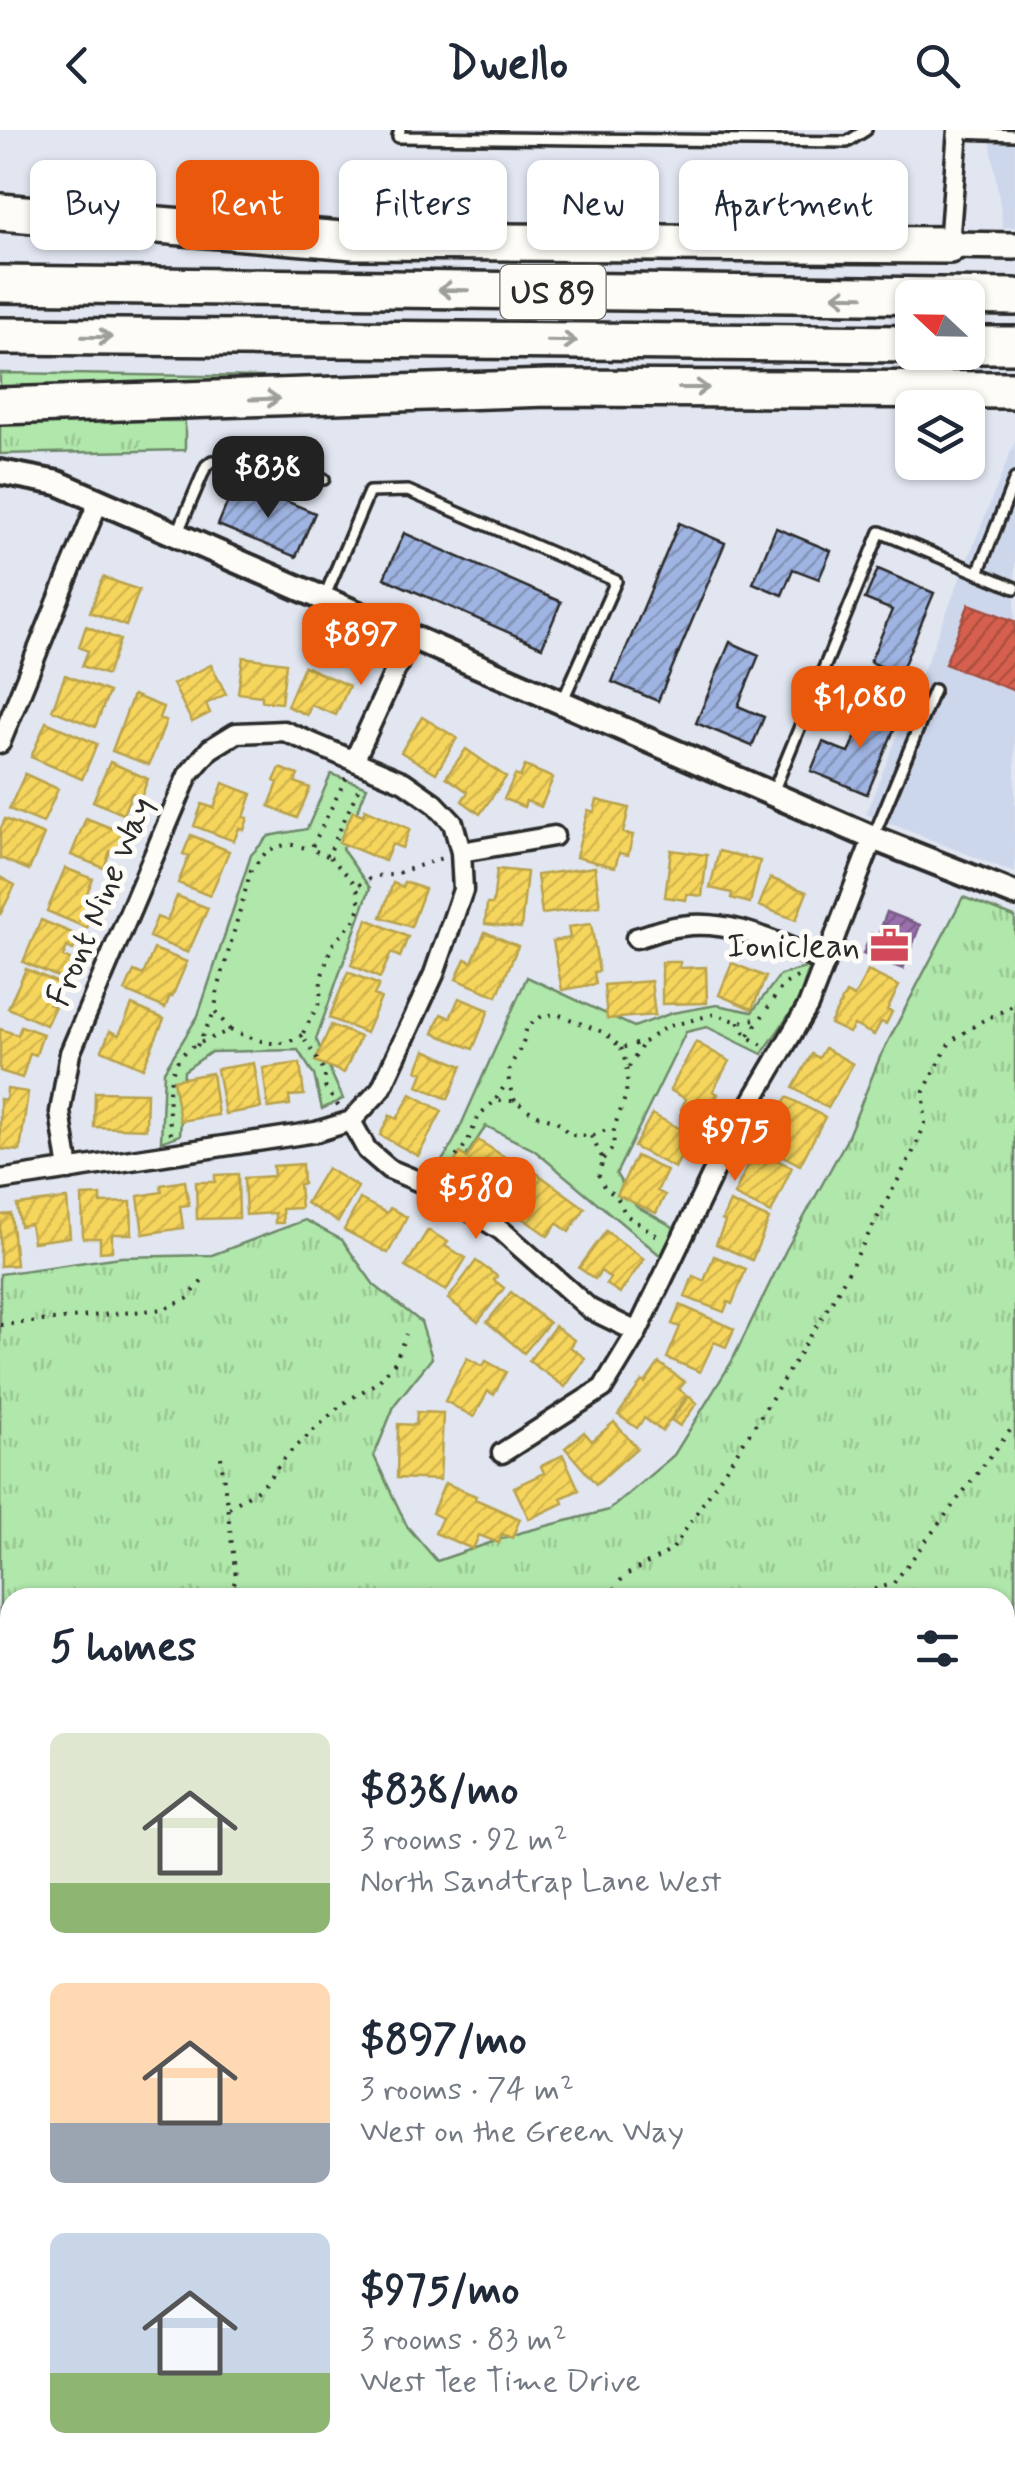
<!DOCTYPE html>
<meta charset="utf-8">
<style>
:root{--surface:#fff;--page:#f2f2f3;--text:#1f2937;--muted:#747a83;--accent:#ea580c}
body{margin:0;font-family:Mynerve,sans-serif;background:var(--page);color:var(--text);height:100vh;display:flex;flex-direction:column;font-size:38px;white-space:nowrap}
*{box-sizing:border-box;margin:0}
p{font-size:32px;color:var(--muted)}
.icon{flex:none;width:55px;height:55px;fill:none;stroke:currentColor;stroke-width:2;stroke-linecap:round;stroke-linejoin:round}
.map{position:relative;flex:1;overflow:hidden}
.drawer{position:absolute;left:0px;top:1458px;width:1015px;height:892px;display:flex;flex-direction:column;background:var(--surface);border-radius:30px 30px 0 0;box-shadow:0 2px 8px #0004}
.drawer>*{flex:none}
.banner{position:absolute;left:30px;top:30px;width:955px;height:90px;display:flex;gap:20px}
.needle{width:65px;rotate:292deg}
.tools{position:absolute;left:895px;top:150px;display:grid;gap:20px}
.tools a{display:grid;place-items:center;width:90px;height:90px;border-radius:15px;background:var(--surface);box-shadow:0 2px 8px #0004;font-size:50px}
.price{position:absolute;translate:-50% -85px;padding:0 22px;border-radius:20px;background:var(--accent);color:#fff;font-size:32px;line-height:65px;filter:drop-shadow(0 2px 5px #0008)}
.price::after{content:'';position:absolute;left:50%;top:60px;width:30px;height:22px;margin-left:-15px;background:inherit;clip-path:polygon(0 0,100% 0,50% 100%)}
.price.current{background:#222;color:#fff}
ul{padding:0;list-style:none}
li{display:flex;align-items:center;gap:30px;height:250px;padding:0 50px}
li span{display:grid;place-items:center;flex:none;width:280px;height:200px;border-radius:15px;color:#555}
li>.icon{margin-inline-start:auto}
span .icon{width:120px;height:120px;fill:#fffc;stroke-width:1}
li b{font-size:42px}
h2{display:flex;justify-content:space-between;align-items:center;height:120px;padding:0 50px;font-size:42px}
.pill{padding:0 35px;border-radius:15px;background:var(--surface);box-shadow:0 2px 8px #0004;font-size:35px;line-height:90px}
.pill.current{background:var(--accent);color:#fff}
header{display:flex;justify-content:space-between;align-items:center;height:130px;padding:0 50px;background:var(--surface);font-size:45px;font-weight:800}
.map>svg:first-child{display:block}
.built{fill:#cdd7ec}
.grass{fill:url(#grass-tufts);stroke:#6e896a;stroke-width:2.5}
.park{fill:#b0e7aa;stroke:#6e896a;stroke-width:2.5}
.homes{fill:url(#homes-hatch);stroke:#b9a24d;stroke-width:2.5}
.shops{fill:url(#shops-hatch);stroke:#a35043;stroke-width:2.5}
.offices{fill:url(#offices-hatch);stroke:#785b85;stroke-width:2.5}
.building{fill:url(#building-hatch);stroke:#2b2b2b;stroke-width:2.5}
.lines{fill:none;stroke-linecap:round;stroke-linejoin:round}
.service-casing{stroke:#2b2b2b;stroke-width:16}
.minor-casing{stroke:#2b2b2b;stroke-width:25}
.tertiary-casing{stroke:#2b2b2b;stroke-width:30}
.secondary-casing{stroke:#2b2b2b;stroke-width:32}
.motorway-casing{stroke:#2b2b2b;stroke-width:42}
.path{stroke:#2b2b2b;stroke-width:4;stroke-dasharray:2.5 8;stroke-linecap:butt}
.service{stroke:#fdfcf7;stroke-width:9}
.minor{stroke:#fdfcf7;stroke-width:18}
.tertiary{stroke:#fdfcf7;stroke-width:22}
.secondary{stroke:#fdfcf7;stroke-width:25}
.motorway{stroke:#fdfcf7;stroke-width:35}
.oneway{stroke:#9e9e9b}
.labels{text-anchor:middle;stroke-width:10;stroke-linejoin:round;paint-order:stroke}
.shield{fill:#fdfcf7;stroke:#6a6a68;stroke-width:2.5}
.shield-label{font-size:32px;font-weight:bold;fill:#2b2b2b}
.street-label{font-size:35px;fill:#2b2b2b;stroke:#fdfcf7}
.poi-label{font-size:35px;fill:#2b2b2b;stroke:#fdfcf7;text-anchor:end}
</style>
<header><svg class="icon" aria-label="back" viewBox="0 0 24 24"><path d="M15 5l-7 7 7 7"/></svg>Dwello<svg class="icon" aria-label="search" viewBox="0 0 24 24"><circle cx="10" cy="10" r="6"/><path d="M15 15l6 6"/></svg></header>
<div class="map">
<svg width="1015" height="2348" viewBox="0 0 1015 2348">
<defs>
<pattern id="grass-tufts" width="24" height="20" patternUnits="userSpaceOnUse" patternTransform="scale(2.5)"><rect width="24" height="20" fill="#b0e7aa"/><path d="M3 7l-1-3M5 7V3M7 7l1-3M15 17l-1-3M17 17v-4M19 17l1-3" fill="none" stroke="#98c692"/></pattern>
<pattern id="homes-hatch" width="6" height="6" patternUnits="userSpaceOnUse" patternTransform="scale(2.5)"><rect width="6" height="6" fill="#f6d55c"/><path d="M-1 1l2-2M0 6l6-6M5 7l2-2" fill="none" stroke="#d3b750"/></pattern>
<pattern id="shops-hatch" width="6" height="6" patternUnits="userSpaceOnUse" patternTransform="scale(2.5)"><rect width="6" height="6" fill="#d6604d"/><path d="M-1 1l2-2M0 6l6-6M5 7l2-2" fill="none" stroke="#ae4f40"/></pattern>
<pattern id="offices-hatch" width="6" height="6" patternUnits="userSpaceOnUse" patternTransform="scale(2.5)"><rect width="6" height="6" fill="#9970ab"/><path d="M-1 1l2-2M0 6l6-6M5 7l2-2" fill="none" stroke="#7d5c8b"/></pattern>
<pattern id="building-hatch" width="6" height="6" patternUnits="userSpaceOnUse" patternTransform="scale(2.5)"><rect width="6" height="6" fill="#9fb4e2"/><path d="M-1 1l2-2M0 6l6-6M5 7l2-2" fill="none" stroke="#8293b7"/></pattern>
</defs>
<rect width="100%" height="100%" fill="#e1e6f1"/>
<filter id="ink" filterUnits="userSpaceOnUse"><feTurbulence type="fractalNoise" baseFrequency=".01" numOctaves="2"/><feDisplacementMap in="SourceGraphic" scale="20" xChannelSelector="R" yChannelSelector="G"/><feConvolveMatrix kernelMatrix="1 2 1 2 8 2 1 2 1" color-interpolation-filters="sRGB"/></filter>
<g filter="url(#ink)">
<!-- built -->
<path class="built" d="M989,0H1015V97H1003Z
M1015,311V743L866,684Z"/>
<!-- grass -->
<path class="grass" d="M0,243L332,248L0,263Z
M96,290L185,291V320L0,324V292Z
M963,767L1015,787V1600L1005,1623V1468H10V2340H1005V1979L1015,1984V2348H0V1144L121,1127L212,1125L305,1090L342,1110L374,1155L421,1192L432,1228L395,1274L374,1326L407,1396L437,1431L519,1403L609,1380L674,1325L731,1233L786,1120L846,1011L880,927Z"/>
<!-- park -->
<path class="park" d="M331,644L367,657L342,719L370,758L316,909L343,969L322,979L314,945L298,920L211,922L184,941L180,1005L161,1012L164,941L198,886L251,725L269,706L307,699Z
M809,837L800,869L762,924L707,897L686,902L616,1044L636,1076L675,1098L661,1126L534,1020L486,996L449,1052L436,1041L454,1011L527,847L634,897L672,883L717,875L752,882L780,845Z"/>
<!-- homes -->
<path class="homes" d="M103,447L139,460L126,496L90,482Z
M86,496L120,510L107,545L82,536L88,521L79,517Z
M243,527L286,533L281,573L262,571V566L238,563Z
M211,535L226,564L206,574L210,583L192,592L173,554Z
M304,536L349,556L336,585L311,575L307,585L287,576Z
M65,545L109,562L95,597L52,580Z
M133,565L163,577L159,588L166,591L149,635L112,621Z
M422,587L457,608L436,643L401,622Z
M46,592L97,614L82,649L31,627Z
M466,619L506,647L480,684L462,671L468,662L446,647Z
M110,632L148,649L141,667L132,663L123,684L93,671Z
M525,636L553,648L541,677L526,671L524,677L504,669L515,645L520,647Z
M280,638L298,645L295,652L310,658L297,688L269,676L278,653L274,651Z
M25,644L58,659L43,693L9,679Z
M223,653L252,664L244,687L248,688L244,700L239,698L234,711L194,696L202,674L214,678Z
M597,670L629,678L623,703L633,705L628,725L619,723L615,737L576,727L588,680L594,682Z
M365,679L410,699L402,718L392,714L385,731L339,712L353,681L363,685Z
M86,688L126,704L118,724L110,721L104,738L71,725Z
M5,689L44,705L29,740L0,728V700Z
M191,705L229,721L210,766L178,753L189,726L183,724Z
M671,720L707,725L702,766L687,764L686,770L665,767Z
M719,721L760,731L750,773L731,768L732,763L710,758Z
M595,737L600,776L542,784L537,745Z
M65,738L93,749L83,772L96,778L87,798L47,781Z
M497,739L527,742L521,798L485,794L487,774H493Z
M0,747L15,755L0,785Z
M770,748L807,762L796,790L759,776Z
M404,752L425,759L411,797L381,787L393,753L403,757Z
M177,766L208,778L188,823L149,807L157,787L167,791Z
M367,789L408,807L400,827L391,823L380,848L351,835Z
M41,790L79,806L73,820L67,817L63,827L73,831L65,850L23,832Z
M591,794L599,841L594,842L596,854L562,860L553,811L570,808L568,797Z
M485,802L518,816L497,866L456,849L465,829L472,832Z
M154,819L187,832L172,867L170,866L165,878L125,861L134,841L143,845Z
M662,832H680V838L706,837L707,873L662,874Z
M732,833L766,847L752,879L719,865Z
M26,839L58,853L49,874L55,876L46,895L8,878Z
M868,841L899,856L887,880L892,882L886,894L881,892L874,905L854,895L849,903L830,894L846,863L854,867Z
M348,842L379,855L374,865L381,868L366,903L329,888Z
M651,851L655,885L607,889L604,855Z
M459,868L489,880L473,919L433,903L441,884L450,888Z
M132,875L164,889L143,938L102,920L110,901L119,905Z
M331,895L360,907L344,943L315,931Z
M21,896L43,904L36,925L30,923L22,948L0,941V899L18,905Z
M696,912L729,931L713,961L718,964L703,991L681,979L686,969L670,960Z
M825,918L853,934L828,978L793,958L812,924L819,928Z
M425,920L462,936L448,969L418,956L423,943L417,940Z
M254,933L261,978L225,984L217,939Z
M300,933L304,965L289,966L290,975L268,978L263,938Z
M212,943L218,985L180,991L173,950Z
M7,959L28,962L20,1021L0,1019V969L6,970Z
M95,962L147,963L146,999L94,997Z
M411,964L442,981L418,1026L380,1005L390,985L397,989Z
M787,967L825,987L800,1035L768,1018L784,988L777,984Z
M652,984L692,1005L675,1038L634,1017Z
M478,1010L517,1035L497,1068L450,1039L460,1023L467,1028Z
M763,1024L792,1037L771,1083L734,1065L750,1030L758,1034Z
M636,1026L667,1041L657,1061L665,1065L656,1083L617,1065Z
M302,1034L303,1054H299L301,1078L282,1079L283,1093H275V1083L246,1085L244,1048L274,1046L273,1036Z
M327,1038L358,1057L338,1092L306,1073Z
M531,1039L585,1078L569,1102L557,1093L548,1106L505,1076Z
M238,1044L239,1088L197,1089L196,1052H215V1045Z
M185,1051L189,1075L180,1076L183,1098L143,1104L138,1066L162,1062L161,1055Z
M101,1065V1073L131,1072L132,1104H112V1121L100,1122V1108H83L82,1066Z
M67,1069L70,1107L33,1112L30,1094L20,1096L17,1075Z
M360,1069L387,1083L390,1078L407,1087L388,1123L344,1100Z
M730,1072L769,1089L752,1130L716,1114L725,1092L722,1090Z
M11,1084L16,1135L0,1136V1085Z
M428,1100L448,1112L445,1116L466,1128L446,1161L405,1137Z
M606,1101L644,1129L620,1163L606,1154L610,1148L601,1141L595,1149L579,1138Z
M714,1126L746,1139L732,1174L728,1172L724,1182L685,1167L693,1146L704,1151Z
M476,1131L497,1146L494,1150L504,1158L478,1192L448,1169Z
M511,1162L549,1193L524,1223L487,1192Z
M680,1175L734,1199L726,1217L714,1212L700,1242L667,1228L680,1197L672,1194Z
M555,1196L574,1210L570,1217L585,1228L565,1257L529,1231Z
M467,1228L483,1236L486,1231L506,1242L494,1265L488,1261L474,1287L445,1271Z
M659,1233L685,1252L679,1259L687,1265L662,1301L644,1288L637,1298L618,1285L642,1251L645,1253Z
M689,1266L697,1273L680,1296L671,1290Z
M417,1282L443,1283L440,1350L397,1348L398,1294L416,1295Z
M614,1292L637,1318L596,1354L565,1318L584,1302L592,1311Z
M563,1325L579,1360L561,1368L563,1373L529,1389L514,1357L544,1343L541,1336Z
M445,1353L476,1366L475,1369L520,1389L512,1408L502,1404L499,1413L479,1405L473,1419L435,1403L442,1388L432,1383Z
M1013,1666L1015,1667V1739L1005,1735V1684Z
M1005,1751L1015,1755V1806L1012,1815L1005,1812Z"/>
<!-- shops -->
<path class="shops" d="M969,474L1015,491V561L945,534Z"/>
<!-- offices -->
<path class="offices" d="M887,782L920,795L903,839L863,824L871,804L878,806Z"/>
<!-- building -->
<path class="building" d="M233,359L258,369L262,361L315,383L296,427L218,395Z
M679,393L725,413L658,571L612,552Z
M776,398L831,421L819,449L793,439L782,465L753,453Z
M404,403L561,472L542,517L384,448Z
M878,439L934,463L900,544L870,532L892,480L865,469Z
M730,512L759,525L738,576L764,587L752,616L696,593Z
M871,570L901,583L867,664L811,641L823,612L849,623Z"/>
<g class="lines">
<defs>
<path id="service" d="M400,0L398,7L847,12L866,0
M959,3L1015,5
M178,402L206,336L212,331L277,336L324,349
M978,443L1015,349
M324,468L369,362L408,361L616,451L563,570
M773,662L880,402L1015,458
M874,705L934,560"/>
<path id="minor" d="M949,115L958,0
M0,613L99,370
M354,631L411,506
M461,722L554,706
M636,808C651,804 666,797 682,796C733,789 779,814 825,832
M351,991L367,1020L389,1039L432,1057L501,1100L590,1179L637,1202
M0,1050L316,1002L351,991L381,959L434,844L463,760L461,722L453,693L434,673L404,652L284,601L236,603L210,619L188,645L70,923L60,982L69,1040
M502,1323L603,1258L637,1202L727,1014L808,876L873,708"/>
<path id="tertiary" d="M0,342L58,353L873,708L1015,764
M1005,1967L1015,1944
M849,2348L852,2340"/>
<path id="secondary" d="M949,115L1015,116"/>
<path id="motorway" d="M0,82L354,111L949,115
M0,154L1015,167
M0,206L912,214
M968,215H1015
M0,276L548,258L1015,260"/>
</defs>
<!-- service casing -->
<use href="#service" class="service-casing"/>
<!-- minor casing -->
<use href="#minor" class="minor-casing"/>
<!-- tertiary casing -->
<use href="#tertiary" class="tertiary-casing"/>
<!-- secondary casing -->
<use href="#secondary" class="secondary-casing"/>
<!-- motorway casing -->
<use href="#motorway" class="motorway-casing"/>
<!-- path -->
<path class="path" d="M346,648L311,719L328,726L360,655
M330,727L357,756L375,746L392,745L442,728
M738,892L748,907L766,917
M230,900L215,881L217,863L251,740L268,720L288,714L311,719
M749,905L761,888
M197,916L215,881
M629,937L644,912
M496,969L507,952
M515,971C497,929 523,933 526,898L542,886L557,884L605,903L621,918L644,912L666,897L715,884L738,892L761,888L783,855L799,846
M338,976L325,957V942L302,905L320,871L321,848L332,815L355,790L360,777L357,756
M171,1004C168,981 165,946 181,926C191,914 216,907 230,900C256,909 277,922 302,905
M591,1006L603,1029L599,1046L604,1057L617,1067L626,1085L662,1109
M603,1029L614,1017C612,995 616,995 622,976C630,956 628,937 621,918
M443,1043L467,1013L479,985L495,971H515L534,984L557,991L570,1005L591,1006L612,998
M0,1195L164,1179L187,1169L203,1150
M221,1327L236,1447L230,1468
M229,1378L263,1356L288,1324L341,1275L379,1251L395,1232L406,1204
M608,1468L624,1446L672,1420L757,1292L834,1168L912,1024L925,994L924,961L950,912L980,892L1015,875
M856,1468L860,1463L893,1454L1015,1294
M0,1697L1,1673L10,1653
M0,1858L10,1876
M1005,1910L1015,1913
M0,1994L10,1997
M352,2348L360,2340
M738,2348L742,2340"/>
<!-- service -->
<use href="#service" class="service"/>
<!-- minor -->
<use href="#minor" class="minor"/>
<!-- tertiary -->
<use href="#tertiary" class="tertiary"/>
<!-- secondary -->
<use href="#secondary" class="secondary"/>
<!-- motorway -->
<use href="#motorway" class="motorway"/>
</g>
<!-- one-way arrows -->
<defs><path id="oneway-shaft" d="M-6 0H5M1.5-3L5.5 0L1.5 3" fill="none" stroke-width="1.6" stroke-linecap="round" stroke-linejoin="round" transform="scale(2.5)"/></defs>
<g class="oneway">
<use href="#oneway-shaft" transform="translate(453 160) rotate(-179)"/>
<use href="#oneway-shaft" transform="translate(848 166) rotate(-179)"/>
<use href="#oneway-shaft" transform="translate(97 207) rotate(1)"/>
<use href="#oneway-shaft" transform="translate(562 211) rotate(1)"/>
<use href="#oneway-shaft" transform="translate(694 258)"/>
<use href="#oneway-shaft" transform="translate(265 269) rotate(-2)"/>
</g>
</g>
<!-- icons -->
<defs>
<symbol id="office-bare" viewBox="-9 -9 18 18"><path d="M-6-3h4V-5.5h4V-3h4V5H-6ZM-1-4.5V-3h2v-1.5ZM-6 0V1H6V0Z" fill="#d1495b" stroke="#fdfcf7" stroke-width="2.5" paint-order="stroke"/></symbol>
</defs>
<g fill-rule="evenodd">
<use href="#office-bare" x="862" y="788" width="55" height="55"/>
</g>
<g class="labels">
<!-- shield labels -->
<rect class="shield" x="500.5" y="135" width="105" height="54" rx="8"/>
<g class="shield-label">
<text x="553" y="173">US 89</text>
</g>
<!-- street labels -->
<g class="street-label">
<text transform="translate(99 771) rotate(-67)" y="12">Front Nine Way</text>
</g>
<!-- poi labels -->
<g class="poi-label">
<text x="860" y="827">Ioniclean</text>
</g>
</g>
</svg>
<div class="tools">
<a><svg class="needle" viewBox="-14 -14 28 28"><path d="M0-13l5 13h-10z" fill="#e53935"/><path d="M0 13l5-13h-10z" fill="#747a83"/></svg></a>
<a><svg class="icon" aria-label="layers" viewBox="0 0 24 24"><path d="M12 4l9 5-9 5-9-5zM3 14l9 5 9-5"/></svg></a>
</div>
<b class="price current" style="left:268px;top:391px">$838</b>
<b class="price" style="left:361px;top:558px">$897</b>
<b class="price" style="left:860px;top:621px">$1,080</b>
<b class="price" style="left:735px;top:1054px">$975</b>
<b class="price" style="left:476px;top:1112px">$580</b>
<div class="banner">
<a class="pill">Buy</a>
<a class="pill current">Rent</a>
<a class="pill">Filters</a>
<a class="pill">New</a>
<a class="pill">Apartment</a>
</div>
<section class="drawer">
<h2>5 homes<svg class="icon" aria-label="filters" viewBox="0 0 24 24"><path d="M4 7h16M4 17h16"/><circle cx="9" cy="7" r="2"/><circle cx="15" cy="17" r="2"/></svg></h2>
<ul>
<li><span style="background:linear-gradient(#dfe7d0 75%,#8fb573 0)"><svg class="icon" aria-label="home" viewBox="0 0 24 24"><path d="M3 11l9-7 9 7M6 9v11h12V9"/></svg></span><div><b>$838/mo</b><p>3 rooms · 92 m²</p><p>North Sandtrap Lane West</p></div></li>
<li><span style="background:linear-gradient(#ffd9b3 70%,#9aa5b1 0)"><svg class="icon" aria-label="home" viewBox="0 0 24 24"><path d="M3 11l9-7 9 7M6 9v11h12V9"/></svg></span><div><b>$897/mo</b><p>3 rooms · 74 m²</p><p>West on the Green Way</p></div></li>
<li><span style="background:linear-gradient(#c9d6e8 70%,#8fb573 0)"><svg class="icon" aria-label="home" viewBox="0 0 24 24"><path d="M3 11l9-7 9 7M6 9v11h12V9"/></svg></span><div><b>$975/mo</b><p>3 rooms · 83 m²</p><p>West Tee Time Drive</p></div></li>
</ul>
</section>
</div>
